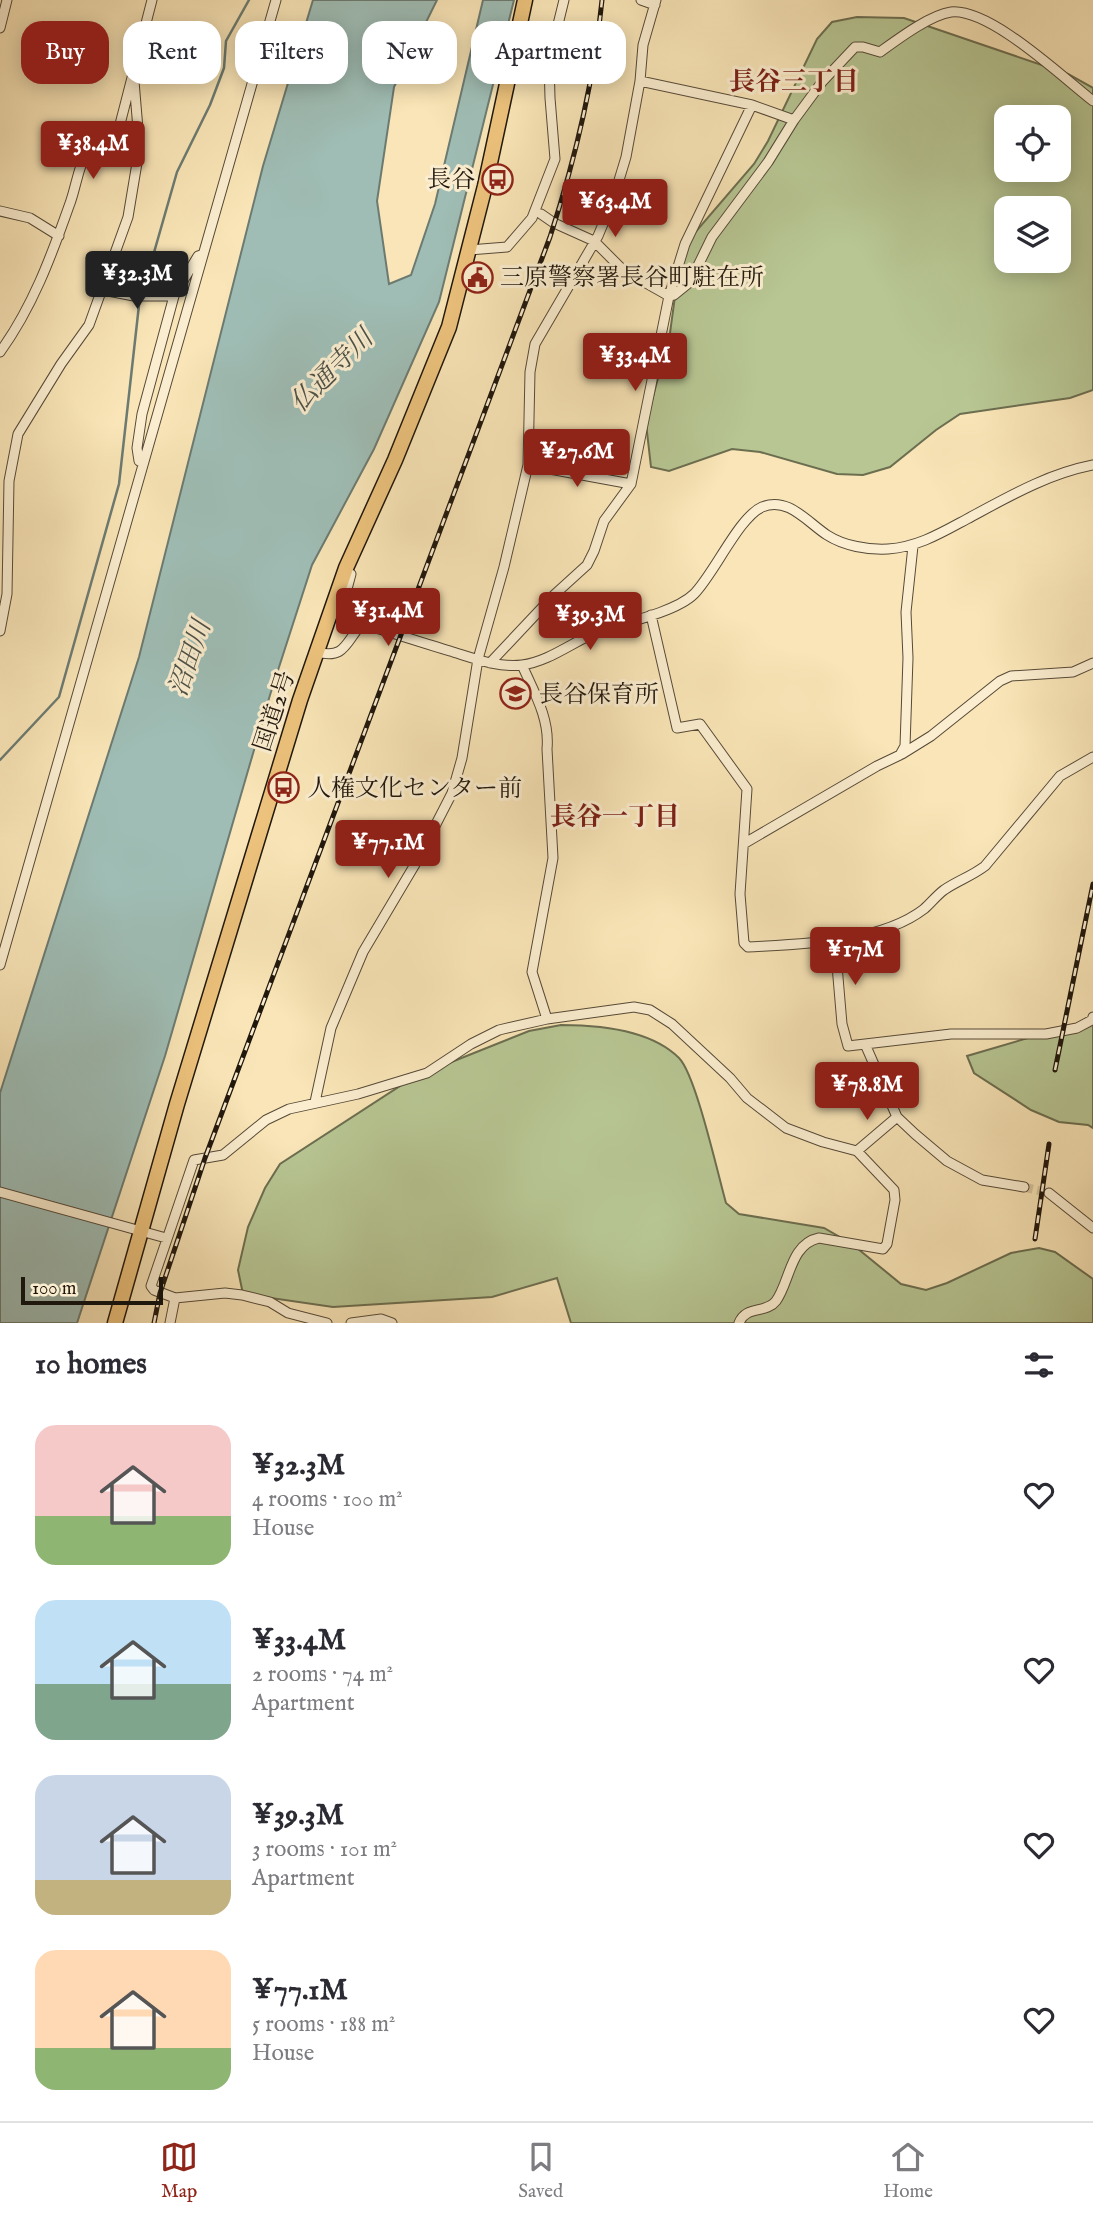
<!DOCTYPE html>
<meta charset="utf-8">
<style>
:root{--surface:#fff;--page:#f7f7f7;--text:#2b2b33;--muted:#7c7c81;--line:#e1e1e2;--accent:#8f2418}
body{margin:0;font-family:"IM FELL English","Noto Serif JP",serif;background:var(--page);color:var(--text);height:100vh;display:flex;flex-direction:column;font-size:26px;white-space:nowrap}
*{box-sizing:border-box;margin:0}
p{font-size:23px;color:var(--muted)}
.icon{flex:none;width:38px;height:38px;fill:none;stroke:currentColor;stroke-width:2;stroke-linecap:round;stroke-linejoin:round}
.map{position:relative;height:1323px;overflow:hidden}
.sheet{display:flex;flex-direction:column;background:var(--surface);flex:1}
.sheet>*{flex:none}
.hud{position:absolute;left:21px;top:21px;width:700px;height:63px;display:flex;gap:14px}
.fabs{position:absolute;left:994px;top:105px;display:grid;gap:14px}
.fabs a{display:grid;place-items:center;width:77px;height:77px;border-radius:14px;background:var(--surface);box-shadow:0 4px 18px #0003;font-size:35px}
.scale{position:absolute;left:21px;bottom:18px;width:142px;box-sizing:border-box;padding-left:7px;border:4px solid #20170d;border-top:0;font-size:19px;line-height:24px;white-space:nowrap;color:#20170d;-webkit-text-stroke:5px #fbeed0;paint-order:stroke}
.price{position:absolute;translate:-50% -60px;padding:0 16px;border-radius:7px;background:var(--accent);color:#fff;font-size:23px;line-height:46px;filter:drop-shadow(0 2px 4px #0008)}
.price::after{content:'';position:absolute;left:50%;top:42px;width:21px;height:16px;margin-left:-10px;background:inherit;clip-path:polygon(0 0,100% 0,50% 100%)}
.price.on{background:#222;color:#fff}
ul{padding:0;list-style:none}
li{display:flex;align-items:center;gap:21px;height:175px;padding:0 35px}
li span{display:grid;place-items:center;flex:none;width:196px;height:140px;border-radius:21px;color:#555}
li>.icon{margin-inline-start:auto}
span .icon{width:84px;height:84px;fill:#fffc;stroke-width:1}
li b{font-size:30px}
h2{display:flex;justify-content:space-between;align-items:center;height:84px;padding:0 35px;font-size:30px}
.tag{padding:0 24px;border-radius:21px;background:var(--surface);box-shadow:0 4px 18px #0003;font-size:24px;line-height:63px}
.tag.on{background:var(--accent);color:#fff}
.tab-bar{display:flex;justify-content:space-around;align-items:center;height:98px;border-top:2px solid var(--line);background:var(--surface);font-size:19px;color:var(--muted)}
.tab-bar a{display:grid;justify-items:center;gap:4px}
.tab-bar .on{color:var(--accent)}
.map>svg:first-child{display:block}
.green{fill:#b7c693;stroke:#6c6e50;stroke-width:2;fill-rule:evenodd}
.water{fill:#9fbdb5;stroke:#6c7b72;stroke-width:2}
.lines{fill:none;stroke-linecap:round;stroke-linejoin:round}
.stream{stroke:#6c7b72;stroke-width:2.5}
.minor-tunnel{stroke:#d8c69e;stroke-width:9;stroke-dasharray:9 4.5;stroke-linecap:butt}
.minor-casing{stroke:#564a38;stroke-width:11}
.trunk-casing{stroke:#20170d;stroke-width:17}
.minor{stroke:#fbeed0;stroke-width:9}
.trunk{stroke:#ecc27c;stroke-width:14}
.rail-casing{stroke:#20170d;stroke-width:5}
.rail{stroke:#fbeed0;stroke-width:2.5;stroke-dasharray:8;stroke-linecap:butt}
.labels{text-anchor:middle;stroke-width:6;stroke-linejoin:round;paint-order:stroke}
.poi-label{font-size:24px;fill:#20170d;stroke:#fbeed0;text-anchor:start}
.street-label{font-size:24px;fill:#20170d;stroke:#fbeed0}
.neighbourhood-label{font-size:26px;font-weight:bold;fill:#7a1f14;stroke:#fbeed0}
.water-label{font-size:26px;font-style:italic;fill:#4c5148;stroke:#fbeed0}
</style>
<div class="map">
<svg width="1093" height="1323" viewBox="0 0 1093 1323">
<rect width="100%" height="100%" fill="#f9e5b7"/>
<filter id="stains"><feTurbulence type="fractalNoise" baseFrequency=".00286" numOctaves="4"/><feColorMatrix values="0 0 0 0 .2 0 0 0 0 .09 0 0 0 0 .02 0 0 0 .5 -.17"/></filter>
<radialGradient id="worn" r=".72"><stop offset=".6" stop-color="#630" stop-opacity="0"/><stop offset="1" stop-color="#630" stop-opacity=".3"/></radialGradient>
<!-- green -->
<path class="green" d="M857,17L904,18L1068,74L1093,88V390L1070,398L960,414L936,430L890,467L863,475L837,474L760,452L732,449L669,471L651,467L646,423L670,333L679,267L692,236L754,164L768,141L817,39L832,22ZM1006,117H1059V170H1006ZM1006,208H1059V261H1006Z
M1093,1023V1128L1088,1125L1059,1122L1031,1110L974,1073L967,1056L1072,1025Z
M561,1025C599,1025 651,1030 679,1058C696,1075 718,1175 726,1203L739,1214L824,1228L852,1244L901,1284L926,1290L947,1283L1011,1253L1039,1248L1055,1252L1093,1279V1323H571L557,1278L492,1297L333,1307L243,1294L238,1270L248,1227L265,1188L280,1164L414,1077L529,1031Z"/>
<!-- water -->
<path class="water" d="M313,0H437L394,87L377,201L389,284L411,275L435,204L483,0H514L439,302L374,449L312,565L270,695L165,1056L77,1323H0V1093L139,657L263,166Z"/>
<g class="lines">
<!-- stream -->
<path class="stream" d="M0,760L59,697L119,484L139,305L177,172L210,105L224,68L226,41L249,0"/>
<!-- minor-tunnel -->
<path class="minor-tunnel" d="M1024,1187L1049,1193"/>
<defs>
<path id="minor" d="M641,0L655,5
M0,28L7,0
M640,81L752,105L794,120
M0,211L30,218L59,236
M541,214L554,223L594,241L623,270L669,296L674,295L690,282L712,237L768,162L794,120L822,82L855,47H863L880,52C898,39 930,15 951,12C990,8 1062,77 1093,101
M469,250L507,247L532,218L555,159L550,98L549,61L564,0
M103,290L134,296H174
M0,352C32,308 51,257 69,206C76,189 78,165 88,150C95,139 109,134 119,128L152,0
M143,463L139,461L137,448L142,414L174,296L198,256L201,255
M528,465L631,484
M351,574L341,611L344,619L359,627
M651,615L677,728L700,724L747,789L740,894L744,943L748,947C801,944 880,943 924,909C931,903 936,896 944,890C957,881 972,876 985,866L1060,776L1093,757
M0,631L7,594L9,481L18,434L61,364L89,325L128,217L137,163L138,129L134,81L132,78
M317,652C343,659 345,645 359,627L369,626C396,634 423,643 450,651C473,658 498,668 522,665C552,661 577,638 605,629C629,622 677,611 694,594C714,574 739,517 762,507C788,496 807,522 827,535C844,546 868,550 888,549C918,547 941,533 967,519C1008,497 1047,474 1093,465
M490,663L554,595L587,565L594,551L604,521L631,484L669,296L685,244L752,105
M522,665C534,692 550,719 547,749L553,858L532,972L547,1019
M902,754L931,736L1000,681L1011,676L1073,672L1093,663
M745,843L877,766L900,755L905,746L908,658L906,612L913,546
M835,942L842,1024L848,1046L951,1034H1046L1077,1028L1092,1020L1093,1017
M0,965L276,0
M865,1044L897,1117L915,1134L947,1161L982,1180L1024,1187
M315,1102L331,1028L363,952L417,861L452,793L462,758L478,659L504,567L528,465L530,372L535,344L598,236L613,200L626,157L640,81L643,45L656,0
M857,1151L897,1117
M0,1192L166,1238
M1049,1193L1093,1228
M170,1323L175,1298
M327,1323L288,1313L270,1302L242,1295L225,1293L175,1298L154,1290L151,1286L194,1160L223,1155L266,1120L289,1109L358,1094L427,1073L471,1044L499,1030L547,1019L634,1007L650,1010L672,1024L730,1078L747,1098L786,1128L823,1142L857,1151L894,1190L895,1200L887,1244L883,1249L819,1238C790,1244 790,1282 776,1301C766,1314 746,1305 739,1323
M351,1323L381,1319L392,1323"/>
<path id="trunk" d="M115,1323L177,1104L300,700L346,568L395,460L449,327L485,186L525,0"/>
</defs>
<!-- minor casing -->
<use href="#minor" class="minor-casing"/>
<!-- trunk casing -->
<use href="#trunk" class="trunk-casing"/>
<!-- minor -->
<use href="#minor" class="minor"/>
<!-- trunk -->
<use href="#trunk" class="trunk"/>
<defs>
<path id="rail" d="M1055,1070L1093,884
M1035,1239L1049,1144
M154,1323L160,1293L205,1158L550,237C575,160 594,81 602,0"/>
</defs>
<!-- rail casing -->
<use href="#rail" class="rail-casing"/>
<!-- rail -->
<use href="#rail" class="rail"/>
</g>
<!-- icons -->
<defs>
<symbol id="bus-ring" viewBox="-11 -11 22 22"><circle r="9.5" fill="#fbeed0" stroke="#8f2418" stroke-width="1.5"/><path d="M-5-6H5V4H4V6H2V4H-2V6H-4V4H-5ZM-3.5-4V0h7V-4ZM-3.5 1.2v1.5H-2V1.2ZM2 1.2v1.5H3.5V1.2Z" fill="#8f2418"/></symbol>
<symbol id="civic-ring" viewBox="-11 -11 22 22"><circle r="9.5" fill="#fbeed0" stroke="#8f2418" stroke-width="1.5"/><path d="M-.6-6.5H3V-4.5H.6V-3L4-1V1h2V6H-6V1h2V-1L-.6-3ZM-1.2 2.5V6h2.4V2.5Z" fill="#8f2418"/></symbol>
<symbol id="school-ring" viewBox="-11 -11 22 22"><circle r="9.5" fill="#fbeed0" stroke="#8f2418" stroke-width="1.5"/><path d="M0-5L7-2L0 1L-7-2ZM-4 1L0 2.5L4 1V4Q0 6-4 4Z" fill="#8f2418"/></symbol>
</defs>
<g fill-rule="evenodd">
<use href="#bus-ring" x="480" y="162" width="35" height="35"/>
<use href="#civic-ring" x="460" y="260" width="35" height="35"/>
<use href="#school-ring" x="498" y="676" width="35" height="35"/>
<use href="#bus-ring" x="266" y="770" width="35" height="35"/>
</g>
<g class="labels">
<!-- poi labels -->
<g class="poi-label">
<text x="475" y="187" text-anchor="end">長谷</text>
<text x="500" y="285">三原警察署長谷町駐在所</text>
<text x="539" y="702">長谷保育所</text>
<text x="307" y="796">人権文化センター前</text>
</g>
<!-- street labels -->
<g class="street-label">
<text transform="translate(274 711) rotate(-72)" y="8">国道2号</text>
</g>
<!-- neighbourhood labels -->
<g class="neighbourhood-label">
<text x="794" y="90">長谷三丁目</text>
<text x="615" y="825">長谷一丁目</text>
</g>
<!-- water labels -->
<g class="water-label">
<text transform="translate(331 370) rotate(-45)" y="9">仏通寺川</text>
<text transform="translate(189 658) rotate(-71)" y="9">沼田川</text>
</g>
</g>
<rect width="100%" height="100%" filter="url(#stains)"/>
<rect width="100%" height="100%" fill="url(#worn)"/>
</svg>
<div class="fabs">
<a><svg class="icon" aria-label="locate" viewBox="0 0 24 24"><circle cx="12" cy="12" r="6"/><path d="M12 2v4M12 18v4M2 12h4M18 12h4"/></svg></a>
<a><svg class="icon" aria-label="layers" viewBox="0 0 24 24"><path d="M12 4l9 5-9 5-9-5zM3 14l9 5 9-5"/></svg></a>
</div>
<div class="scale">100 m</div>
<b class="price" style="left:93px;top:181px">¥38.4M</b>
<b class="price" style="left:615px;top:239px">¥63.4M</b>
<b class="price on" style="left:137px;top:311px">¥32.3M</b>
<b class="price" style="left:635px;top:393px">¥33.4M</b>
<b class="price" style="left:577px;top:489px">¥27.6M</b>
<b class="price" style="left:388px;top:648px">¥31.4M</b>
<b class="price" style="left:590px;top:652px">¥39.3M</b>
<b class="price" style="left:388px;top:880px">¥77.1M</b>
<b class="price" style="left:855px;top:987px">¥17M</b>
<b class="price" style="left:867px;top:1122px">¥78.8M</b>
<div class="hud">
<a class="tag on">Buy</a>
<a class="tag">Rent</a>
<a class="tag">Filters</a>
<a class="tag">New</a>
<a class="tag">Apartment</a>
</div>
</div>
<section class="sheet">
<h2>10 homes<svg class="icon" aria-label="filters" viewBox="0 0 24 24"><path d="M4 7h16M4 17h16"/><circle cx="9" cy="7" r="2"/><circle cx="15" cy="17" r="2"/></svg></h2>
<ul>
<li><span style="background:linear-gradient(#f6c9c9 65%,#8fb573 0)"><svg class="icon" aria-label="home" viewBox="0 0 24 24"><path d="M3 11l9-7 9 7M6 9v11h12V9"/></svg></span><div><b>¥32.3M</b><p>4 rooms · 100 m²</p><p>House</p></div><svg class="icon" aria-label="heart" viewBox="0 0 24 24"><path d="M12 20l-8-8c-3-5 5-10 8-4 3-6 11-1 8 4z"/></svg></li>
<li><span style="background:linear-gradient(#bfe0f5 60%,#7fa58c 0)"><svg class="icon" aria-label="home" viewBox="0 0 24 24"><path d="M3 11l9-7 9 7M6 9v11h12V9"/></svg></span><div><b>¥33.4M</b><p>2 rooms · 74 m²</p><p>Apartment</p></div><svg class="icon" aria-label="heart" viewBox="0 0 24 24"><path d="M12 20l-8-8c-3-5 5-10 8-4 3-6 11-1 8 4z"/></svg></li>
<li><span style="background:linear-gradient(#c9d6e8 75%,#c2b280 0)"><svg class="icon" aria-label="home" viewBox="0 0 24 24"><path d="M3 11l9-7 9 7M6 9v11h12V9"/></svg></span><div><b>¥39.3M</b><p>3 rooms · 101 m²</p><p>Apartment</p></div><svg class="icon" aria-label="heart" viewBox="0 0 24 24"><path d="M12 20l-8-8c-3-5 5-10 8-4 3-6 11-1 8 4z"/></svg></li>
<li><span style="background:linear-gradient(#ffd9b3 70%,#8fb573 0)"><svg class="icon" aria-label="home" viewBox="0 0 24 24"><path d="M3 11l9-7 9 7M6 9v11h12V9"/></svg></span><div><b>¥77.1M</b><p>5 rooms · 188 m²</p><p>House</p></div><svg class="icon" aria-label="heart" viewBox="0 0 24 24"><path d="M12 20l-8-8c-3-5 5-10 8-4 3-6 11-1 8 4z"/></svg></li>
</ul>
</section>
<nav class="tab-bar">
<a class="on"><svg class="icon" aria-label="map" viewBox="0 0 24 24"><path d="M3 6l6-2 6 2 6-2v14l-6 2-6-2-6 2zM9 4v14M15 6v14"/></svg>Map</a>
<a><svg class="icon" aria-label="saved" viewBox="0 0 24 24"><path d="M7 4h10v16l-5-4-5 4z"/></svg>Saved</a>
<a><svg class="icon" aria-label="home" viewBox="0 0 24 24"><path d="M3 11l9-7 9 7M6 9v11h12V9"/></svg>Home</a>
</nav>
